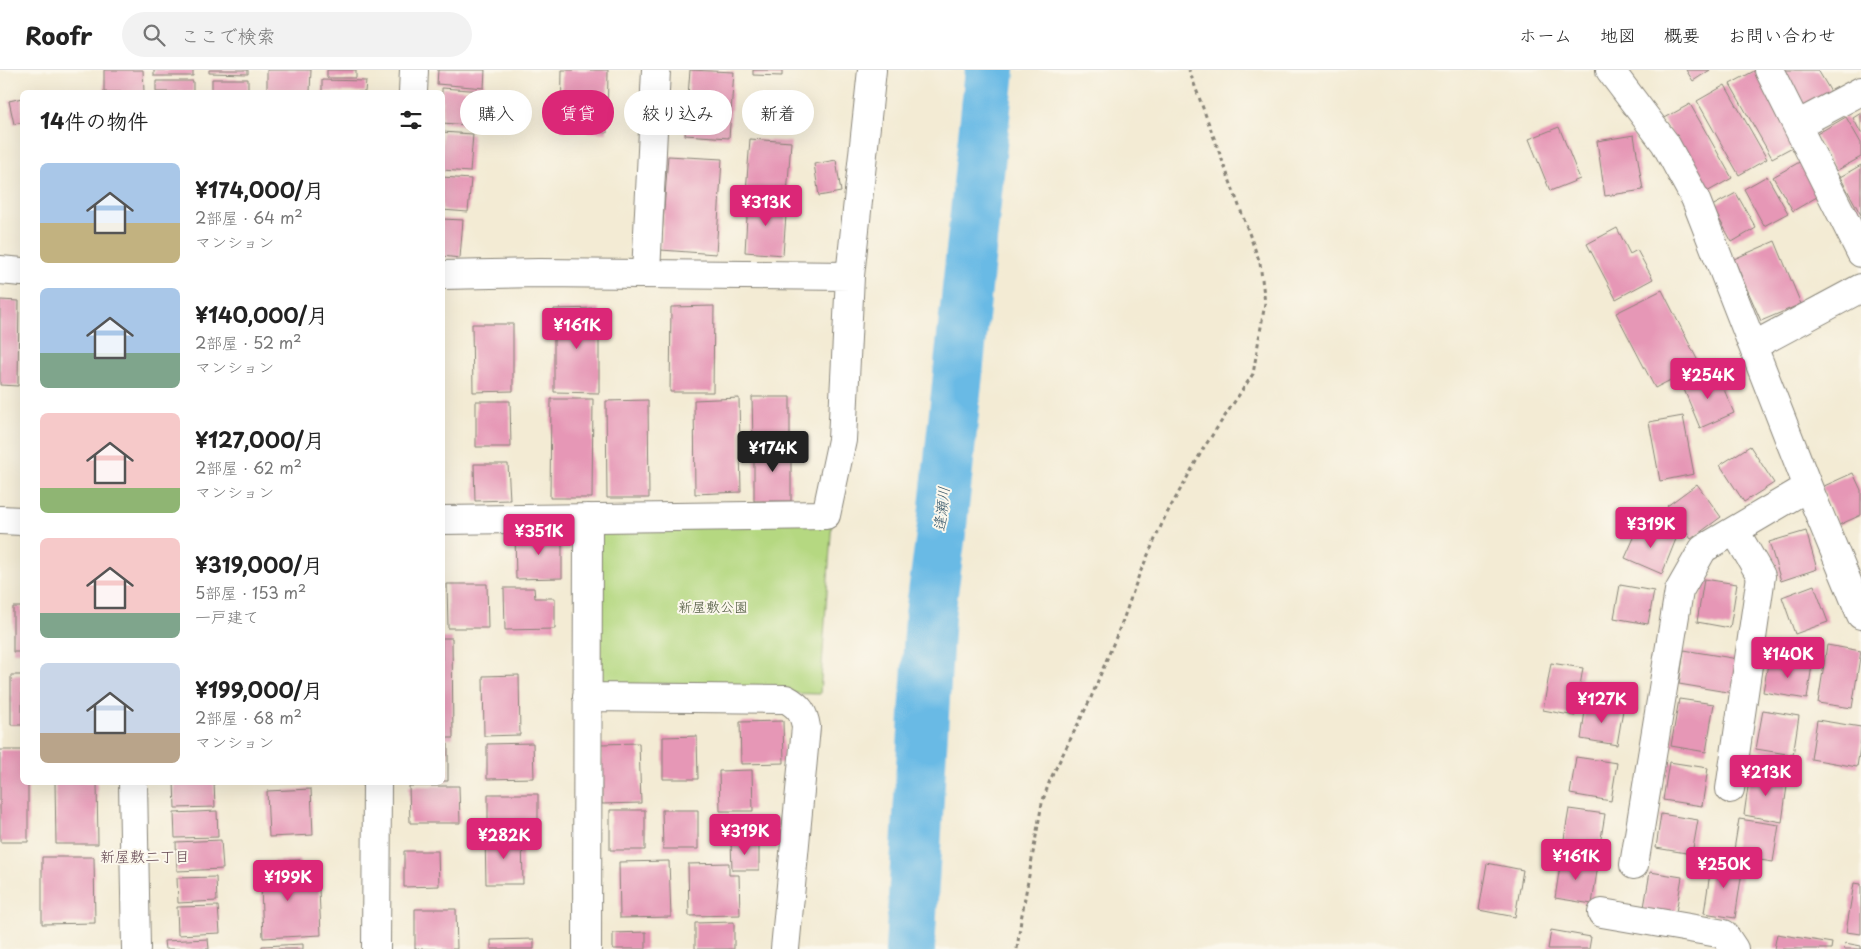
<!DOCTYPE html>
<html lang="ja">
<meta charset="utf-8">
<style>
:root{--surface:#fff;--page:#f2f2f2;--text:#222;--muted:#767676;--line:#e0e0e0;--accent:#db2777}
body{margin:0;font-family:"Playpen Sans","Klee One",sans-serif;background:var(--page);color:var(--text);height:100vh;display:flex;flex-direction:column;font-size:19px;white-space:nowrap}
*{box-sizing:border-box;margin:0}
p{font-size:16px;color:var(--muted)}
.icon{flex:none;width:28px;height:28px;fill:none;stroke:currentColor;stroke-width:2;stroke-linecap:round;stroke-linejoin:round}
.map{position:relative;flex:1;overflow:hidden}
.sheet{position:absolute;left:20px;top:20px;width:425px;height:695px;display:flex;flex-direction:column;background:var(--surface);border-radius:8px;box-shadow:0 5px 20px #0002}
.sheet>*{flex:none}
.guide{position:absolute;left:460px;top:20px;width:475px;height:45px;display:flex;gap:10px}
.price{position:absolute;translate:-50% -42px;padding:0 11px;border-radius:5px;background:var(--accent);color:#fff;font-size:16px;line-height:32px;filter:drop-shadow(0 1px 2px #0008)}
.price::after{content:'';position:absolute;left:50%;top:30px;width:15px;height:11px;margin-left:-8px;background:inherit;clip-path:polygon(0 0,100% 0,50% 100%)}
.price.selected{background:#222;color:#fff}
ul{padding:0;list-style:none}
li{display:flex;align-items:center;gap:15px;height:125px;padding:0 20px}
li span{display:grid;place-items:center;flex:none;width:140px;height:100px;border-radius:8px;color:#555}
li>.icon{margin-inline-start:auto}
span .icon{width:60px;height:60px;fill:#fffc;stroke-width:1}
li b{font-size:21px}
h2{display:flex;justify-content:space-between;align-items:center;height:60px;padding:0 20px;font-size:21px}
.tag{padding:0 18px;border-radius:22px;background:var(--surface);box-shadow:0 5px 20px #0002;font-size:18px;line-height:45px}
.tag.selected{background:var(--accent);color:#fff}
header{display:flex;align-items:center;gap:30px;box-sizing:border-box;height:70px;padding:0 25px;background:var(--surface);border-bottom:1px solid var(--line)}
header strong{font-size:24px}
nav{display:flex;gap:28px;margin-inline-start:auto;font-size:18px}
.search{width:350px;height:45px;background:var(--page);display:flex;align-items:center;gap:12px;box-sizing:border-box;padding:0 18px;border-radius:28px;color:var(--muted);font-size:19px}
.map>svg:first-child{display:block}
.green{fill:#b5d881;stroke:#687a4e}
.water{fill:#69bae5;stroke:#426b80}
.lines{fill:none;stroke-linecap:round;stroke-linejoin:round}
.river{stroke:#69bae5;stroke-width:50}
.building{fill:#e697b6}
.street-casing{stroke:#888478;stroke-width:30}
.path{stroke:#888478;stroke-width:3;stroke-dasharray:4 4;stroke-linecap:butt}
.street{stroke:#fff;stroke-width:28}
.labels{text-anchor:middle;stroke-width:4;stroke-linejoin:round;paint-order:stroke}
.park-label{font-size:14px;fill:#4a543a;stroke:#fbf7ec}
.water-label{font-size:15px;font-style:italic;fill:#3b5b6c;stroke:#fbf7ec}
.neighbourhood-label{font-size:15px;fill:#634752;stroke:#fbf7ec}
</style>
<header>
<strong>Roofr</strong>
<div class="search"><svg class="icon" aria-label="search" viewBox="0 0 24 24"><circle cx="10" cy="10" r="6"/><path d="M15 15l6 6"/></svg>ここで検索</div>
<nav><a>ホーム</a><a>地図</a><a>概要</a><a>お問い合わせ</a></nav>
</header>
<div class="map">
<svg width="1861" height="879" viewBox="0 0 1861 879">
<rect width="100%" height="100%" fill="#fbf7ec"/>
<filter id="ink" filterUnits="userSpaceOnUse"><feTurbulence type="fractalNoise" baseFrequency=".02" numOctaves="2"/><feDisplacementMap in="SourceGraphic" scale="10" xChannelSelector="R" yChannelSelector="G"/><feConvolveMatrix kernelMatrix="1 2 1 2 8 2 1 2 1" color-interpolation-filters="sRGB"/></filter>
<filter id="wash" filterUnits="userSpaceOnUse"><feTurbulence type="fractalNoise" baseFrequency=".0096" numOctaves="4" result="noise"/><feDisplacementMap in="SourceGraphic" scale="20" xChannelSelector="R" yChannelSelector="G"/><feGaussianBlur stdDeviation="1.12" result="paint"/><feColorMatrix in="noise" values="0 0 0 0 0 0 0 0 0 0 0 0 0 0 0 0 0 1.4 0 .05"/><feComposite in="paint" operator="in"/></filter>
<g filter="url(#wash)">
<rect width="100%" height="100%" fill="#f3ebd4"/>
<!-- green -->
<path class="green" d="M832,450L820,624L595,619V455Z"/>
<!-- water -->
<path class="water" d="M982,0H996L984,50Z"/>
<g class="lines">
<!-- river -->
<path class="river" d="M910,879L930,545L942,456L990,0"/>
</g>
<g id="blocks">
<!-- building -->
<path class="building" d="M104,0H143L144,22H104Z
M154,0H193V6H154Z
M209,0H248V4L209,3Z
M267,0H311L310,22H267Z
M327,0H356V8H327Z
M438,0H485L484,18L437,14Z
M562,0H608L607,63L561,61Z
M690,0L734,2L729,68L685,65Z
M753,0H782V6L753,5Z
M1686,0H1710L1693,11Z
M1756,0L1800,73L1772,88L1730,14Z
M1778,0H1818L1831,22L1801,40Z
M212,9H248V22H212Z
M322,10L366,11L365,22H322Z
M156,11H193V22H156Z
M1725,15L1767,89L1739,105L1697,31Z
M442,18L483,21L481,56L442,53Z
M22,28V52L14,54L9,31Z
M1690,34L1732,108L1705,123L1663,49Z
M1861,43V63L1853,48Z
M1846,47L1861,73V87L1836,101L1815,65Z
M1559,57L1580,109L1550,121L1529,69Z
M442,62L473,64L470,102L442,100Z
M1634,65L1643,120L1605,126L1597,71Z
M750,69L791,72L787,125L746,122Z
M668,86L722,89L716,184L661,180Z
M836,90L841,122L819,126L814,94Z
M1803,90L1822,124L1793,141L1773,107Z
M1861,95V145L1840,107Z
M1767,106L1788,143L1764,156L1744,119Z
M442,107L471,109L468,142L442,140Z
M1736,123L1756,158L1732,172L1712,136Z
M748,129L787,132L783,185L745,182Z
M442,149L463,150L460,188L442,186Z
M1617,158L1630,184L1637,180L1653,209L1616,229L1587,174Z
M1775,171L1801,234L1761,251L1734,189Z
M1662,220L1700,295L1655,318L1616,243Z
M0,230L19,231L18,316L0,315Z
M714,236L713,322H670L671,237Z
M599,238V323L554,322V239Z
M472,254H513V321L473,322Z
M1717,303L1734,343L1700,358L1683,317Z
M752,327H790V371L753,372Z
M739,328L741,422L695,424L694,330Z
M551,329H593L592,428H550Z
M648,330L649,428H607L606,331Z
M476,331H510L511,377H476Z
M1683,346L1694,404L1660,411L1649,352Z
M791,375V431H754V376Z
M1750,376L1774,413L1744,432L1720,395Z
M474,394H508L510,430L475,431Z
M1853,403L1861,420V445L1839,455L1822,417Z
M1697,414L1721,447L1691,469L1667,436Z
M1640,454L1676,469L1662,504L1625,488Z
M1806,461L1817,499L1781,511L1769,472Z
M515,463H562V508L516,509Z
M1704,509L1737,514L1730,558L1697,552Z
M447,514H487L488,558H448Z
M1620,515L1654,521L1648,554L1614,548Z
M1814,515L1828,552L1795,564L1782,527Z
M504,518H534L535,528H555V559L505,560Z
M13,537H22V582H13Z
M442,568H452L453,668H442Z
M1827,575L1861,581L1852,638L1818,633Z
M1684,580L1738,589L1733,623L1679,614Z
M1769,588L1812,595L1807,629L1763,622Z
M1551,593L1583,598L1575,646L1543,640Z
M11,605H22V655H11Z
M519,605L520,665L484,666L483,606Z
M1679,629L1714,634L1706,682L1671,676Z
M1586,634L1623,640L1617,675L1581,669Z
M1763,640L1799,646L1793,685L1756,679Z
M1817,650L1861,657V670L1857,697L1811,689Z
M783,651L784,693L741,694L740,652Z
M697,666L698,709H663V667Z
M533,673L534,708L487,709V674Z
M639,673L641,733L602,734L601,674Z
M442,674H448V711H442Z
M0,680H22V712H28V772H0Z
M1576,687L1617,693L1611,731L1570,724Z
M1669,692L1708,698L1702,736L1663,730Z
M752,700L753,741H720L719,701Z
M1750,703L1788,709L1782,752L1744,745Z
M55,712H97L98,774H56Z
M174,712H214L215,737L175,738Z
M409,716H459L460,753H410Z
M311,719L313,765L269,767L267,721Z
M488,724H538V755H488Z
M1569,739L1605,744L1598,787L1562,781Z
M610,740H645V780H610Z
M662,740H698V779H663Z
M217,741L218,767L175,768L174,743Z
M1661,744L1698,750L1692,784L1656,778Z
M1739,749L1779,755L1773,792L1733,786Z
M485,766H522L523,814H486Z
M221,770L223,799L177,801L176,772Z
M731,772H759V800H732Z
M404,781H438L439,816L404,817Z
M42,787H94L95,853L42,854Z
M1561,789L1598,795L1592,834L1555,828Z
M300,790L302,820L319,819L321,865L263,868L260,792Z
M1712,790L1743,795L1735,848L1704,843Z
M669,791L671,847L620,848L619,792Z
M729,793V805H739L740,845L689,846L688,794Z
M1487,793L1523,800L1515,847L1479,840Z
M1650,802L1682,807L1675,848L1643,843Z
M216,807L217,831L178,833L177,808Z
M1854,813L1861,814V864L1846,862Z
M218,836L220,863L178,865L177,837Z
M415,839H456L457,879H415Z
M734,852V879H695V853Z
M1551,860L1591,867L1589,879H1548Z
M646,862V879H613V863Z
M1777,864L1832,873L1831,879H1774Z
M208,869L209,879H165L164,871Z
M534,869V879H491V870Z
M1845,873L1861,876V879H1844Z
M303,874V879H262V876Z"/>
</g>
</g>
<g filter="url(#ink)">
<use href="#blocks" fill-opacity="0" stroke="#888478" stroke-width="1"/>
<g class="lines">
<defs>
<path id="street" d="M1610,0L1665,73L1695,128L1808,417L1861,545
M1769,0L1861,183
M413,22L414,0
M1797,55L1861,21
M0,200L22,202
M646,203L656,0
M442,205L539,203L850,206
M1753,276L1861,218
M0,450L22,451
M442,450L826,445L842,370L850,206L872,0
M587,627L786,629C799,636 804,643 806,657L785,879
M133,712L136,879
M1730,719L1761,506L1735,461
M1634,795L1679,521L1703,479L1808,417
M1602,843L1724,864L1734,879
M376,879L377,712
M587,879L588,448"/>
</defs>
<!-- street casing -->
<use href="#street" class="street-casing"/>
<!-- path -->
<path class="path" d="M1017,879L1021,850L1042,733L1050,710L1090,630L1123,550L1139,505L1165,447L1203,379L1253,304L1265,233L1260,193L1189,0"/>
<!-- street -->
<use href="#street" class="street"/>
</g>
</g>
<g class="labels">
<!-- park labels -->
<g class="park-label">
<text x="713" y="542">新屋敷公園</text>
</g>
<!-- water labels -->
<g class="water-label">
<text transform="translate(942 439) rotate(-84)" y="5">逢瀬川</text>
</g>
<!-- neighbourhood labels -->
<g class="neighbourhood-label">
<text x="145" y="792">新屋敷二丁目</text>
</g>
</g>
</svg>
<b class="price" style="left:766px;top:157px">¥313K</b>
<b class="price" style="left:577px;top:280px">¥161K</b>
<b class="price" style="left:1708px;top:330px">¥254K</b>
<b class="price selected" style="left:773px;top:403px">¥174K</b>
<b class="price" style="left:1651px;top:479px">¥319K</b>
<b class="price" style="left:539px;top:486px">¥351K</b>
<b class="price" style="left:1788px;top:609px">¥140K</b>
<b class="price" style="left:1602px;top:654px">¥127K</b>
<b class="price" style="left:1766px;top:727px">¥213K</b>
<b class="price" style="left:745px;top:786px">¥319K</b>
<b class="price" style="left:504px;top:790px">¥282K</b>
<b class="price" style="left:1576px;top:811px">¥161K</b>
<b class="price" style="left:1724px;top:819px">¥250K</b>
<b class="price" style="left:288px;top:832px">¥199K</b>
<div class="guide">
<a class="tag">購入</a>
<a class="tag selected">賃貸</a>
<a class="tag">絞り込み</a>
<a class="tag">新着</a>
</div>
<section class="sheet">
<h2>14件の物件<svg class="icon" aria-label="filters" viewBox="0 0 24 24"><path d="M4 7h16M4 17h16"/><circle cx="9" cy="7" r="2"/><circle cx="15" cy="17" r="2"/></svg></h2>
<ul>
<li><span style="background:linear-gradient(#a9c7e8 60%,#c2b280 0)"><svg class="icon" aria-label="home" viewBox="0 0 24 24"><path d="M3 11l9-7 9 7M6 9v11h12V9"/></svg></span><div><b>¥174,000/月</b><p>2部屋 · 64 m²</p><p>マンション</p></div></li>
<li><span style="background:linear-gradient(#a9c7e8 65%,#7fa58c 0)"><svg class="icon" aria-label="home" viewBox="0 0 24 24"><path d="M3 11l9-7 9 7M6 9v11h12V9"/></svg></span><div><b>¥140,000/月</b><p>2部屋 · 52 m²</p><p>マンション</p></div></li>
<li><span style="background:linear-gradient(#f6c9c9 75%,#8fb573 0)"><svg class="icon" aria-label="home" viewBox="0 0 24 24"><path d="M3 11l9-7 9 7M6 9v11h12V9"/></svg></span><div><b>¥127,000/月</b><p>2部屋 · 62 m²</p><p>マンション</p></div></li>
<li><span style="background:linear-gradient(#f6c9c9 75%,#7fa58c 0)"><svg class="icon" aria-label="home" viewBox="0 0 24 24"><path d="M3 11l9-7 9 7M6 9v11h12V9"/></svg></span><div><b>¥319,000/月</b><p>5部屋 · 153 m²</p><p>一戸建て</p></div></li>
<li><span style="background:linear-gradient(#c9d6e8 70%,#b9a48a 0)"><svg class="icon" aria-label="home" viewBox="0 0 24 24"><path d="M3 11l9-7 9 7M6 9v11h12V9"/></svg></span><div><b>¥199,000/月</b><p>2部屋 · 68 m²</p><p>マンション</p></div></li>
</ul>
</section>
</div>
